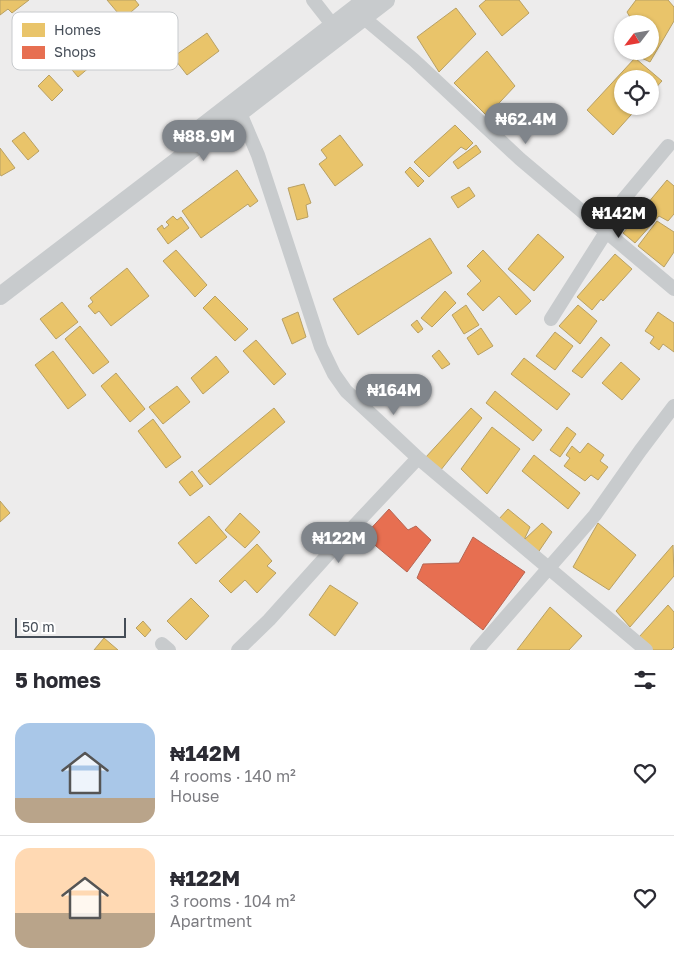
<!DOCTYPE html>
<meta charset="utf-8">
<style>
:root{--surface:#fff;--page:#f2f2f3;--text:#2b2b33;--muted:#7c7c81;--line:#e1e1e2;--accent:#80858b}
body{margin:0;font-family:"Golos Text",sans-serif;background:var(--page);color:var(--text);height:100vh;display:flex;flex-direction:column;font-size:19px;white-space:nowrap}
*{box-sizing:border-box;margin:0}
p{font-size:16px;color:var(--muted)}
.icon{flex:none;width:28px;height:28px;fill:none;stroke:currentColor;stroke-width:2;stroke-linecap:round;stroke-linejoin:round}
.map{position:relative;height:650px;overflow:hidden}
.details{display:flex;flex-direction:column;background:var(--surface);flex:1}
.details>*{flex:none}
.needle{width:32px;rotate:239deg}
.fabs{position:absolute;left:614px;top:15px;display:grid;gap:10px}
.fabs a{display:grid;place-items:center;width:45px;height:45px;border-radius:50%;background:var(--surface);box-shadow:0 1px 4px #0004;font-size:25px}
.scale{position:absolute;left:15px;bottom:12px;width:111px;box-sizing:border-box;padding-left:5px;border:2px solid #454d57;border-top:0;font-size:14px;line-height:18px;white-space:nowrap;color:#454d57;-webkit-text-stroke:4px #fff;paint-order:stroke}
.price{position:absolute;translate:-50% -42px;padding:0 11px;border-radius:18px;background:var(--accent);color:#fff;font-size:16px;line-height:32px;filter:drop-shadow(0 1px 2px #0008)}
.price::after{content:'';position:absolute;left:50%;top:30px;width:15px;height:11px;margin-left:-8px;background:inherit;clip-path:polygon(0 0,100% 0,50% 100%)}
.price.selected{background:#222;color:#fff}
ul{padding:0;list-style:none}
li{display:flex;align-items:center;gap:15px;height:125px;padding:0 15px}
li+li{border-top:1px solid var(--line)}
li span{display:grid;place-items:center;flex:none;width:140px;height:100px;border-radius:15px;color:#555}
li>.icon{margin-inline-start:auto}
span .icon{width:60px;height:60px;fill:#fffc;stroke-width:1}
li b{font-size:21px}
h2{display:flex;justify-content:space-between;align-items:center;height:60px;padding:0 15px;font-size:21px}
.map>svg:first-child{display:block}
.homes{fill:#e9c46a;stroke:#b8a064}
.shops{fill:#e76f51;stroke:#b66553}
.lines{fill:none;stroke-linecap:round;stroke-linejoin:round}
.minor{stroke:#c8cbcd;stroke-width:14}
.tertiary{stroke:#c8cbcd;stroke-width:18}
.key{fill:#fff;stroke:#c7cacd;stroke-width:1}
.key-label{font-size:14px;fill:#454d57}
</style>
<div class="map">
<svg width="674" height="650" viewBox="0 0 674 650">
<rect width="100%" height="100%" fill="#edecec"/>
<!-- homes -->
<path class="homes" d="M0,0H29L12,13L8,9L0,15Z
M107,0H135L139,5L123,19Z
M486,0H519L529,13L502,36L479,6Z
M636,0H668L674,7V21L650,62L631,53L632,51H650V24H634L627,12Z
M456,8L476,34L439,72L417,37Z
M207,33L219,51L187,75L173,57Z
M487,51L515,86L487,116L454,83Z
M80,54L91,66L78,77L68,65Z
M635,58L662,81L650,94V79H622V106H639L613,135L587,110Z
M49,75L63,90L52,101L38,86Z
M455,125L473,143L466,150L461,147L429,177L414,162Z
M24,132L39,151L28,160L12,141Z
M340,135L363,165L335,186L319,164L327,158L321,150Z
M476,145L481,152L458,169L453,162Z
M0,148L15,168L1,176L0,174Z
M410,167L424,181L418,187L405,172Z
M237,170L258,201L250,207L248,204L201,238L182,211Z
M667,180L674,186V214L668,221L659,216L635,243L623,233Z
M304,184L311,203L306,205L308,217L297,220L288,188Z
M469,187L475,196L458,208L451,197Z
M173,216L177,220L181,217L189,228L168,244L157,229L162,225L164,229L169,225L166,222Z
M657,221L674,232V252L664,267L638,246Z
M538,234L564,257L534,291L508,269Z
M430,238L452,273L358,335L333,299Z
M176,250L207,285L195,297L163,261Z
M483,250L531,301L516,315L499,296L483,311L467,294L481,281L467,266Z
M615,254L632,269L603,301L601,299L592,310L577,297Z
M127,268L149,296L111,326L99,311L95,314L88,306L93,302L90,298Z
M445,291L456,303L432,327L421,318Z
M215,296L248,329L235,341L203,308Z
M62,302L78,322L56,339L40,319Z
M466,305L479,325L464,334L452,315Z
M578,305L597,321L580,344L559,326Z
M298,312L306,337L292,344L282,319Z
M658,312L674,323V352L663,344L659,350L650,343L654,337L645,331Z
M417,320L423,329L418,333L411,325Z
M80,326L109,362L93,374L65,339Z
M481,328L493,346L478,355L467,338Z
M555,332L573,346L555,370L536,356Z
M601,337L610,345L582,378L572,371Z
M256,340L286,374L274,385L243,351Z
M439,350L450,364L442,369L432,356Z
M53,351L86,395L68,409L35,365Z
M216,356L229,372L203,394L191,378Z
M524,358L570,394L557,410L511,374Z
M621,362L640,379L622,400L602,383Z
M116,373L145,409L130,422L101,386Z
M177,386L190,402L163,424L149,407Z
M495,391L542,430L533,441L486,403Z
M274,408L285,422L210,485L198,471Z
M471,408L482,418L440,471L425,458Z
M153,419L181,457L166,468L138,431Z
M492,427L520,449L487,494L461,469Z
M567,427L576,434L560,457L550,450Z
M588,443L604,455L600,461L608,467L598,480L591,475L585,481L564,466L570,458L566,455L572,446L580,453Z
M534,455L580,493L568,509L522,471Z
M192,471L203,486L190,496L179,482Z
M0,501L10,513L0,522Z
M508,509L530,527L524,540L498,520Z
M240,513L260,532L245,548L225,530Z
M209,516L227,537L196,564L178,543Z
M542,523L552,532L537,554L524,540Z
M598,523L636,555L609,590L573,567Z
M257,544L272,561L267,566L276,573L257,593L245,580L231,593L219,581Z
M673,545L674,576L630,627L616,611Z
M330,585L358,603L335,636L309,615Z
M191,598L209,616L186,640L167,621Z
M668,605L674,612V647L671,650H650L639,637Z
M550,607L582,636L569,650H517Z
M143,621L151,630L145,637L136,628Z
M104,638L118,650H94Z"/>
<!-- shops -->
<path class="shops" d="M389,509L408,530L416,526L431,540L407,572L364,536Z
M473,537L525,572L483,630L417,578L423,564L459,563Z"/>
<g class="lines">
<!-- minor -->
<path class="minor" d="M313,0L338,32
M358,11L364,18L414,60L520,159L674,289
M235,105L240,113L258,155L321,347L334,374L346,391L373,416L418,458L646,650
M551,319L568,292L606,232L623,200L668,146
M162,644L169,650
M238,650L269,620L340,541L418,458
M477,650L595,515L640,451L674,406"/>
<!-- tertiary -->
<path class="tertiary" d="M185,140L366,0
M0,296C129,198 258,99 386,0"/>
</g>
<!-- legend -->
<rect x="12" y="12" width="166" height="58" rx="8" class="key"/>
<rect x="22" y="23" width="23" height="14" fill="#e9c46a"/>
<rect x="22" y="46" width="23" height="13" fill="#e76f51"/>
<g class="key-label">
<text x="54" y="35">Homes</text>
<text x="54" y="57">Shops</text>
</g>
</svg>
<div class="fabs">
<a><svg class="needle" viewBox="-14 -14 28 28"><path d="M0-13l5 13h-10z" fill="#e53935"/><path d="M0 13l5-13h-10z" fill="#7c7c81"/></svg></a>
<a><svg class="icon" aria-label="locate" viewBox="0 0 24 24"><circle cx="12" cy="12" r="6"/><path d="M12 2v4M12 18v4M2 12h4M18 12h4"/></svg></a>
</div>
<div class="scale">50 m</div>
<b class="price" style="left:526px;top:145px">₦62.4M</b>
<b class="price" style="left:204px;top:162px">₦88.9M</b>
<b class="price selected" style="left:619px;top:239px">₦142M</b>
<b class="price" style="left:394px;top:416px">₦164M</b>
<b class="price" style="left:339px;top:564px">₦122M</b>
</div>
<section class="details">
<h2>5 homes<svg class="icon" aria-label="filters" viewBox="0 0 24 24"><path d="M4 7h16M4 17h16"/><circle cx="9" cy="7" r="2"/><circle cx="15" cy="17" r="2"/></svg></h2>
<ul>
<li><span style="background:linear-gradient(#a9c7e8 75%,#b9a48a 0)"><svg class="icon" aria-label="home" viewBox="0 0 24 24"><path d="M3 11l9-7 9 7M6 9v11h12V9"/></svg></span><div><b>₦142M</b><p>4 rooms · 140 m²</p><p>House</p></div><svg class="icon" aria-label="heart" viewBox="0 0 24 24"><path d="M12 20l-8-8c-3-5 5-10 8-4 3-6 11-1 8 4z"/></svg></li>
<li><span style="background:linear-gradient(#ffd9b3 65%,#b9a48a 0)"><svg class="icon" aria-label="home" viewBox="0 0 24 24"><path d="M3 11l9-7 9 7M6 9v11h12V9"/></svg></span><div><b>₦122M</b><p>3 rooms · 104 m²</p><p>Apartment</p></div><svg class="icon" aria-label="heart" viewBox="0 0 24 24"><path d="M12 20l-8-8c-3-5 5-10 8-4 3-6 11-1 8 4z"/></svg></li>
</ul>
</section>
